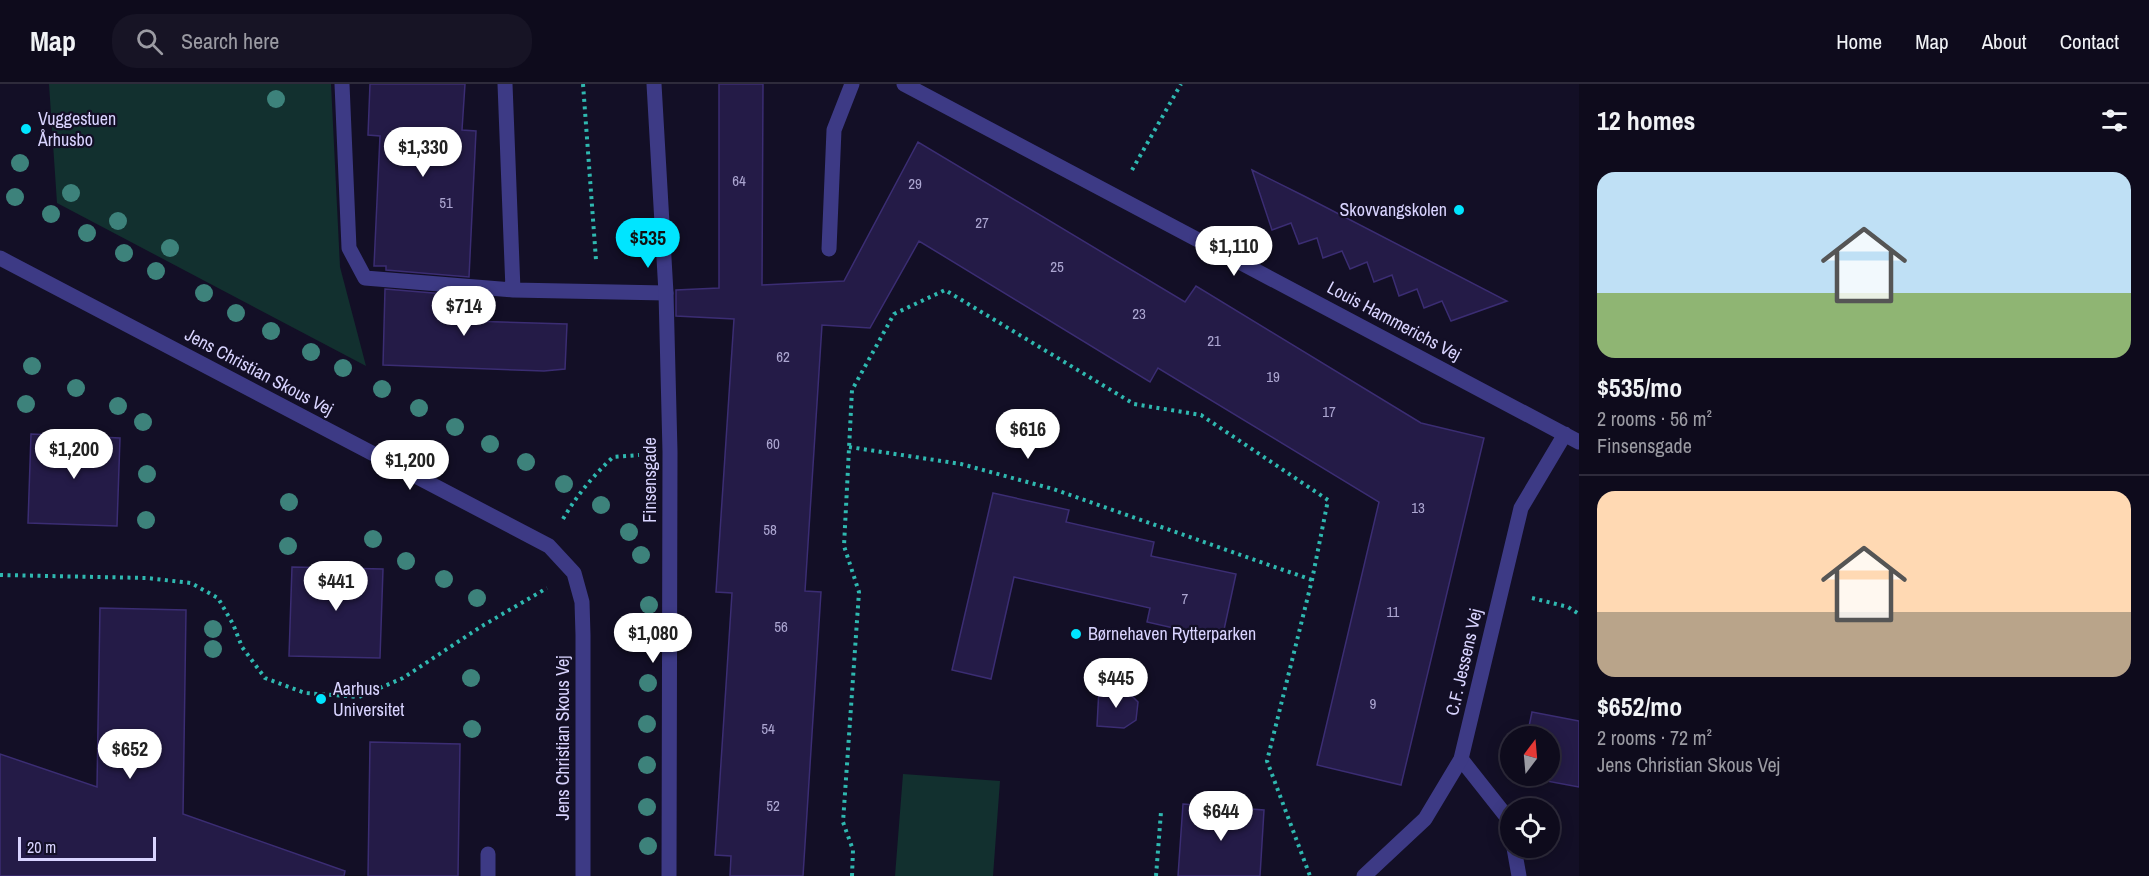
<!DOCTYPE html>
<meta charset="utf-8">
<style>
:root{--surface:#0e0b1c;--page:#171425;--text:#f1f3f6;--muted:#9b9ba3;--line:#2e2b3b;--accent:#00e5ff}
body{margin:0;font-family:"Archivo Narrow",sans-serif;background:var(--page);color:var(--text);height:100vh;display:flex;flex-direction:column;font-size:22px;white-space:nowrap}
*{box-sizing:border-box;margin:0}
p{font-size:20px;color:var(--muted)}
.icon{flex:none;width:33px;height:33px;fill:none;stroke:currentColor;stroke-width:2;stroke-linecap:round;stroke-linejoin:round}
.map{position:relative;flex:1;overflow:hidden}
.details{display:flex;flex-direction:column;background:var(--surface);width:570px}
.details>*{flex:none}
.needle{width:39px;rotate:16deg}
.tools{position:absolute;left:1500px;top:642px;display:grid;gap:12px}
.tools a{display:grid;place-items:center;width:60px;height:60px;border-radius:50%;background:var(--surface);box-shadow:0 3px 15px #0003,0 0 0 2px var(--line);font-size:30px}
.scale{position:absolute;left:18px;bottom:15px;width:138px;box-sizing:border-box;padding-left:6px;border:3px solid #d9d4ff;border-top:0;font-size:16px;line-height:21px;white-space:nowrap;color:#d9d4ff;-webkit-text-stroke:4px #130f26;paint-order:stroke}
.price{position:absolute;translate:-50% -51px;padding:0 14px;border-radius:21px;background:#fff;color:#222;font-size:20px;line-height:39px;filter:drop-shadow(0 2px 3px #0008)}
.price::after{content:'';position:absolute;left:50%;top:36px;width:18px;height:14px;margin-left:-9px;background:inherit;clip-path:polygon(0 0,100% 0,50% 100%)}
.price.current{background:var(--accent);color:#111}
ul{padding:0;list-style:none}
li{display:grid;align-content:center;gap:12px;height:318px;padding:0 18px}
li+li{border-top:2px solid var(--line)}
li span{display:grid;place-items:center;height:186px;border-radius:18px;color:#555}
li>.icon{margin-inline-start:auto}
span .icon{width:108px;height:108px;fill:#fffc;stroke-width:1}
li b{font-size:26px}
h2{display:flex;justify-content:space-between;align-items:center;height:72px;padding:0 18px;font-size:26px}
header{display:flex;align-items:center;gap:36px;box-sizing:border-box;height:84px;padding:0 30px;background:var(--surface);border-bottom:2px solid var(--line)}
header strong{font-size:28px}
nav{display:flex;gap:33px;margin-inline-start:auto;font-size:21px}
.search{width:420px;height:54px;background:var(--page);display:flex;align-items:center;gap:15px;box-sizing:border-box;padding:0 21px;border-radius:24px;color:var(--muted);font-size:22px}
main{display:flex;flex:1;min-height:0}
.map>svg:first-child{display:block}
.green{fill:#12302f}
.building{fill:#241b47;stroke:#3b2d73;stroke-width:1.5}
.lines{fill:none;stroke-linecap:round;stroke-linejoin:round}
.path{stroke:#2fb8b0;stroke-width:4;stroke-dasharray:3 4.5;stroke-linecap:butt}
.service{stroke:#3d3a85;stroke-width:15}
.minor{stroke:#3d3a85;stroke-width:15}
.tree{fill:#3d827b}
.poi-dot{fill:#00e5ff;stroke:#130f26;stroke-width:2}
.labels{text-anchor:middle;stroke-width:4.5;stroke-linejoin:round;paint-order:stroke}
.number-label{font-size:15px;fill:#aca6d1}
.poi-label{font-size:18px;fill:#d9d4ff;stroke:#130f26;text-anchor:start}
.street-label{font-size:18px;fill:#d9d4ff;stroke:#130f26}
</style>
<header>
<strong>Map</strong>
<div class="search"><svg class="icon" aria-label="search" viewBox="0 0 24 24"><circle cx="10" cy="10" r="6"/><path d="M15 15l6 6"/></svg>Search here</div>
<nav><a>Home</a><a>Map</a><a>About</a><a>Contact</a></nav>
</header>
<main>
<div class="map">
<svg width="1579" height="792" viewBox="0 0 1579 792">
<rect width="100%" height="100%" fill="#130f26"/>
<!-- green -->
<path class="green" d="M49,0H331L340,183L366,282L57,119Z
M903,690L1000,697L993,792H895Z"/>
<!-- building -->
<path class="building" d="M370,0H465L462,46L476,47L469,193L386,186V182H374L380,52L368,51Z
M719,0H763L762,201L844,197L918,58L1185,218L1196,202L1421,339L1484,354L1401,701L1317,681L1379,418L1158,284L1150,298L919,157L870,244L822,241L805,507L821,508L803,792H730L731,772L715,771L732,509L716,508L734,235L676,232V206L719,204Z
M1252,86L1304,112L1507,217L1451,237L1442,217L1424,224L1417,205L1399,212L1392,191L1374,198L1367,178L1350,185L1342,167L1323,174L1317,154L1299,160L1291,139L1272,146Z
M385,205L469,212L468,237L567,240L565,285L544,287L383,281Z
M31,350L120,354L117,442L28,439Z
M993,409L1069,426L1066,438L1154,458L1151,472L1236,490L1222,555L1147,538L1150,524L1014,493L991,595L952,586Z
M292,483L383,485L380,574L289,572Z
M100,524L186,526L183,730L345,787L344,792H0V670L97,703Z
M1099,604L1127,607L1138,618L1136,636L1124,644L1097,642Z
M1532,628L1579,637V703L1520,692H1550V652H1527Z
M370,658L460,660L458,792H368Z
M1183,720L1264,726L1260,792H1178Z"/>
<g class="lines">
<!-- path -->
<path class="path" d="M583,0L596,176
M1132,86L1181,0
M849,363L961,380L1053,405L1312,496
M563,435C577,411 593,392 613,373L639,371
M0,491L147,494L191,499L218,514L233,540L242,563L265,594L305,609L359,613L403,594L482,542L547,504
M1532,514L1568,523L1579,530
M852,792L853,766L843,738L859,508L844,462L852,306L894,230L945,206L1134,320L1201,331L1328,416L1312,496L1267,677L1310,792
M1156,792L1161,728"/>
<!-- service -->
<path class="service" d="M342,0L349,164L365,194L513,206
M505,0L513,206L666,209
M829,165L834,46L852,0
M1461,675L1510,737V741
M1514,764L1519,792
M488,792V770"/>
<!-- minor -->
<path class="minor" d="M654,0L666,209L670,368L669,792
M904,0L1579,358
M0,174L549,462L574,489L582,518L583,551V792
M1364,792L1425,735L1461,675L1521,424L1565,350"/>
</g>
<!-- trees -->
<g class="tree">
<circle cx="276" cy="15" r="9"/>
<circle cx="20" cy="79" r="9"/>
<circle cx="71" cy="109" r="9"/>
<circle cx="15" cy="113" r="9"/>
<circle cx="51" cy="130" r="9"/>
<circle cx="118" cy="137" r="9"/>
<circle cx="87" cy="149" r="9"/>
<circle cx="170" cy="164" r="9"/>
<circle cx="124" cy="169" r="9"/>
<circle cx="156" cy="187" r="9"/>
<circle cx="204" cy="209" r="9"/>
<circle cx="236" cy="229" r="9"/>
<circle cx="271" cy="247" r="9"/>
<circle cx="311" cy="268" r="9"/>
<circle cx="32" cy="282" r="9"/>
<circle cx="343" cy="284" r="9"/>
<circle cx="76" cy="304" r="9"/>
<circle cx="382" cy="305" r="9"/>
<circle cx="26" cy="320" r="9"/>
<circle cx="118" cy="322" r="9"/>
<circle cx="419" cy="324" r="9"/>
<circle cx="143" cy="338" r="9"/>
<circle cx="455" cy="343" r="9"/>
<circle cx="490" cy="360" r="9"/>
<circle cx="526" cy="378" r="9"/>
<circle cx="147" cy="390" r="9"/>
<circle cx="564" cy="400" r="9"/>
<circle cx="289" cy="418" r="9"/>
<circle cx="601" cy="421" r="9"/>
<circle cx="146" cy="436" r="9"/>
<circle cx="629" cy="448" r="9"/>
<circle cx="373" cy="455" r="9"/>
<circle cx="288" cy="462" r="9"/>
<circle cx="641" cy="471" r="9"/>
<circle cx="406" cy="477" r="9"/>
<circle cx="444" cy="495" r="9"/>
<circle cx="477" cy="514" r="9"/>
<circle cx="649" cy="521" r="9"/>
<circle cx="213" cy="545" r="9"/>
<circle cx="649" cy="556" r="9"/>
<circle cx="213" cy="565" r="9"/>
<circle cx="471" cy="594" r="9"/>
<circle cx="648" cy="599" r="9"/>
<circle cx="647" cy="640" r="9"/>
<circle cx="472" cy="645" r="9"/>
<circle cx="647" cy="681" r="9"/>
<circle cx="647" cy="723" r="9"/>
<circle cx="648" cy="762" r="9"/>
</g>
<!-- markers -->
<g class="poi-dot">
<circle cx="26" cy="45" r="6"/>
<circle cx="1459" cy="126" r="6"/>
<circle cx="1076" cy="550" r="6"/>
<circle cx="321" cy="615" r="6"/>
</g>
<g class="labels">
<!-- number labels -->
<g class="number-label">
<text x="739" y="102">64</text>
<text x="915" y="105">29</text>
<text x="446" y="124">51</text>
<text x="982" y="144">27</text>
<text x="1057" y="188">25</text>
<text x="1139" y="235">23</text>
<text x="1214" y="262">21</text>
<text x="783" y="278">62</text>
<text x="1273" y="298">19</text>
<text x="1329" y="333">17</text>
<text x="773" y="365">60</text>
<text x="1418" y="429">13</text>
<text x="770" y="451">58</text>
<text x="1185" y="520">7</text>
<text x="1393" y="533">11</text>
<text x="781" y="548">56</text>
<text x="1373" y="625">9</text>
<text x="768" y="650">54</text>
<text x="773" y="727">52</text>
</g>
<!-- poi labels -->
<g class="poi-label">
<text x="38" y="41">Vuggestuen<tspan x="38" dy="21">Århusbo</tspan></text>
<text x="1447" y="132" text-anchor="end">Skovvangskolen</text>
<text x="1088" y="556">Børnehaven Rytterparken</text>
<text x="333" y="611">Aarhus<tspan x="333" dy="21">Universitet</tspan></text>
</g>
<!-- street labels -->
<g class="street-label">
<text transform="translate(1394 237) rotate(28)" y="6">Louis Hammerichs Vej</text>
<text transform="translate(259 288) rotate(28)" y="6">Jens Christian Skous Vej</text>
<text transform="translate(650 396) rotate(-90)" y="6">Finsensgade</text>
<text transform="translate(1464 578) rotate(-77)" y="6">C.F. Jessens Vej</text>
<text transform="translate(563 654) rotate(-90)" y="6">Jens Christian Skous Vej</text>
</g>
</g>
</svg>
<div class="tools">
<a><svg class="needle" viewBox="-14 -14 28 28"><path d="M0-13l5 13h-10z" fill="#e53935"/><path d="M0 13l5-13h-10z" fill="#9b9ba3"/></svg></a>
<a><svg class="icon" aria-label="locate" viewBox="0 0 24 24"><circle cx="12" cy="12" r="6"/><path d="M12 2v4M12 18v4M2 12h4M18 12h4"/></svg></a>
</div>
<div class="scale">20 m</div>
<b class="price" style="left:423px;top:94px">$1,330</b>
<b class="price current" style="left:648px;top:185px">$535</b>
<b class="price" style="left:1234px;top:193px">$1,110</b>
<b class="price" style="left:464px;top:253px">$714</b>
<b class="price" style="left:1028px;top:376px">$616</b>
<b class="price" style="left:74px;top:396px">$1,200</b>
<b class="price" style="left:410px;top:407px">$1,200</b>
<b class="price" style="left:336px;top:528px">$441</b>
<b class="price" style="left:653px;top:580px">$1,080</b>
<b class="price" style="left:1116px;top:625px">$445</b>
<b class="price" style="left:130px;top:696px">$652</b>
<b class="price" style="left:1221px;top:758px">$644</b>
</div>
<section class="details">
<h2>12 homes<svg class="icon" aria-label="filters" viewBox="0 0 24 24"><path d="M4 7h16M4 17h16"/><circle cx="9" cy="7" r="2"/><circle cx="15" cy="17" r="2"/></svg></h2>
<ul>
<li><span style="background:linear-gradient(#bfe0f5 65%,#8fb573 0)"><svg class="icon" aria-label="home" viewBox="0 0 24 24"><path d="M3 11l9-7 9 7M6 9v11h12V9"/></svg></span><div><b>$535/mo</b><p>2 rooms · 56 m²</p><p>Finsensgade</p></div></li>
<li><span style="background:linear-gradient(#ffd9b3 65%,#b9a48a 0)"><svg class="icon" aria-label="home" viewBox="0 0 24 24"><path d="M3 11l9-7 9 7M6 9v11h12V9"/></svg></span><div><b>$652/mo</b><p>2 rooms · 72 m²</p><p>Jens Christian Skous Vej</p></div></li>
</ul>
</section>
</main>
